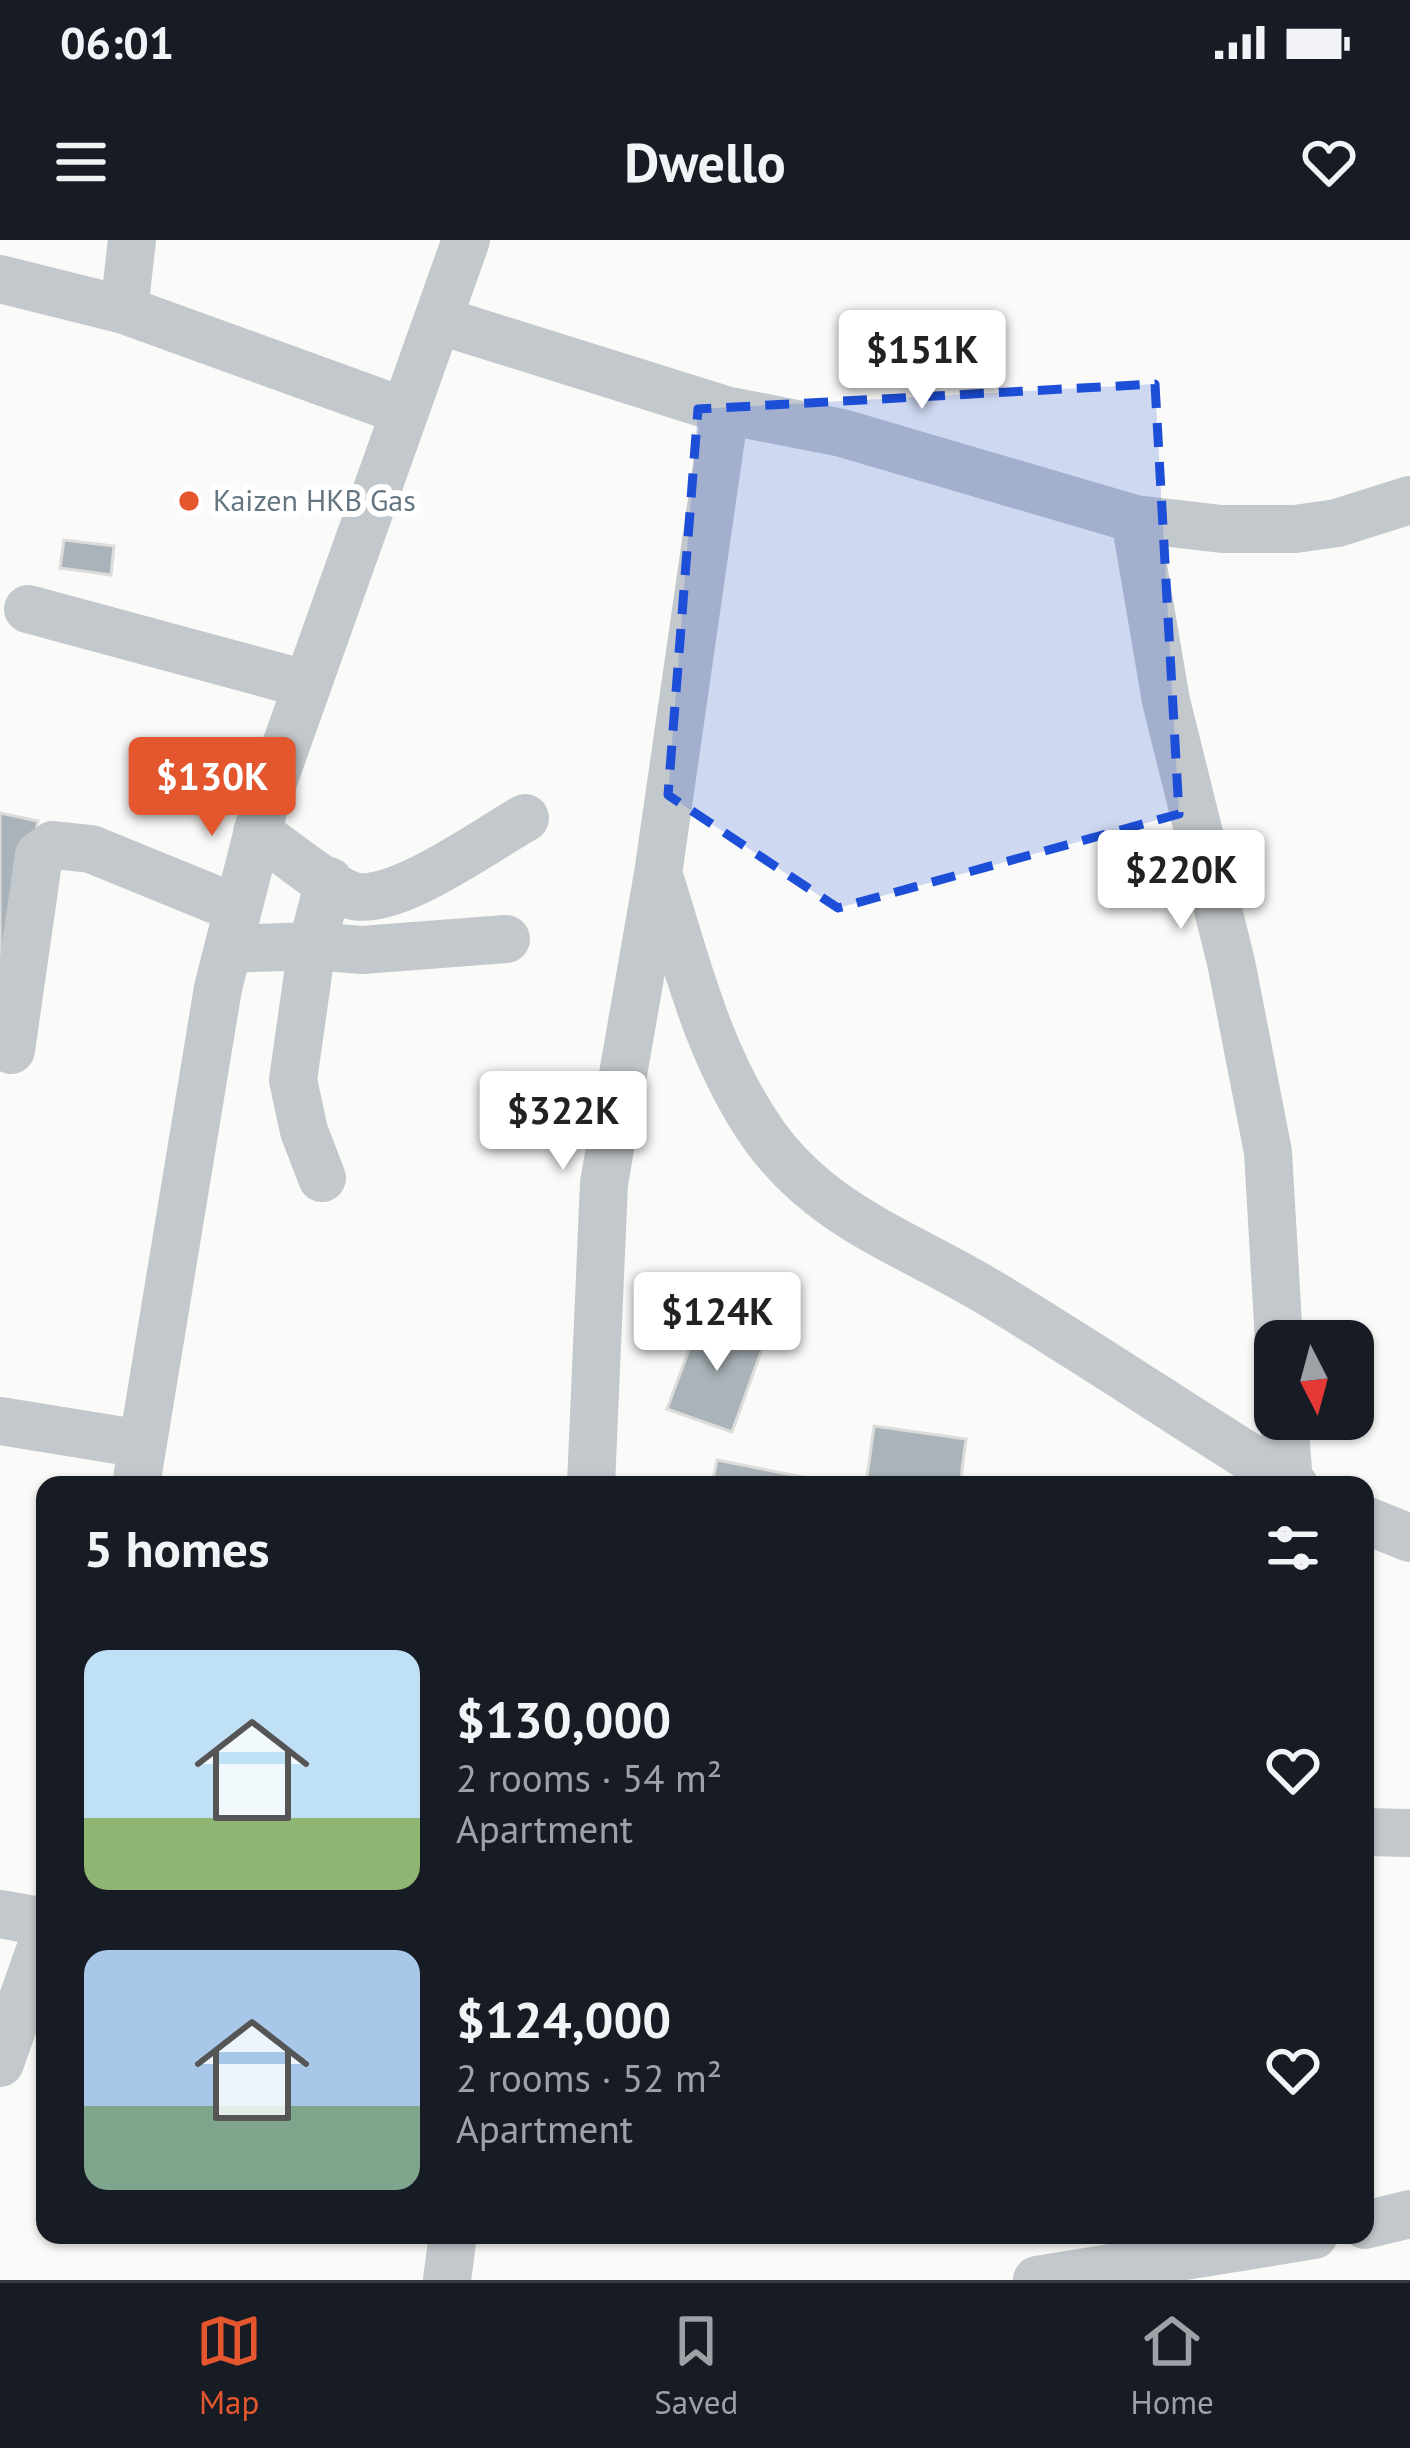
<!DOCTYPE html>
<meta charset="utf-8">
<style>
:root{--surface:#171b24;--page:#242831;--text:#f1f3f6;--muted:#9ea1a6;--line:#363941;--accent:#e4572e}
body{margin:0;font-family:"PT Sans",sans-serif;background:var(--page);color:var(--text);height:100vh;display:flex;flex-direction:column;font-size:45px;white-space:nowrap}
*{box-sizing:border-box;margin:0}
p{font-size:39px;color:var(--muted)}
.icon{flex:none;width:66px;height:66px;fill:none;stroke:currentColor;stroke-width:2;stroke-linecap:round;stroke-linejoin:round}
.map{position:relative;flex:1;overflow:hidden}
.side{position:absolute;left:36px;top:1236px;width:1338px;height:768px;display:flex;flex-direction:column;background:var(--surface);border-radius:24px;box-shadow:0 3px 9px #0004}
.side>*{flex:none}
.needle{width:78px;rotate:174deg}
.fabs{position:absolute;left:1254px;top:1080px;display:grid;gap:24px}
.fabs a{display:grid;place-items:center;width:120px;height:120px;border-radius:24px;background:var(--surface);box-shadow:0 3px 9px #0004;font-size:60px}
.price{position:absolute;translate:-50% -102px;padding:0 27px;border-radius:12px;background:#fff;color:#222;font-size:39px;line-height:78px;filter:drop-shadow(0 3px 6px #0008)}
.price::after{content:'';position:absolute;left:50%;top:72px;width:36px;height:27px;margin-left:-18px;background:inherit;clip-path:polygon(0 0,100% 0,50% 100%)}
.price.active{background:var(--accent);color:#fff}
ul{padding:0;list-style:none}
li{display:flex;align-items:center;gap:36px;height:300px;padding:0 48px}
li span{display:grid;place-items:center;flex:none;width:336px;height:240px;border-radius:24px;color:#555}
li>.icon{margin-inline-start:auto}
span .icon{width:144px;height:144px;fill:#fffc;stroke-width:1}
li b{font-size:51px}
h2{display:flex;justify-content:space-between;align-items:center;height:144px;padding:0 48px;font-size:51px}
.status{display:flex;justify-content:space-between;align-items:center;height:84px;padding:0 60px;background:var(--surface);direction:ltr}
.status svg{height:33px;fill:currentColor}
header{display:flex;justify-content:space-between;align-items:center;height:156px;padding:0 48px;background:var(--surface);font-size:54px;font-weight:800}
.tabs{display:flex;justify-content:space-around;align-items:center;height:168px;border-top:3px solid var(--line);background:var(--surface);font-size:33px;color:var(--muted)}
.tabs a{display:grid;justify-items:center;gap:6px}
.tabs .active{color:var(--accent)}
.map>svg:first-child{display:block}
.building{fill:#aab3b9;stroke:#dcdcda;stroke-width:3}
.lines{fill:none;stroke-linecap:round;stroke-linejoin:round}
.minor{stroke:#c3c8cc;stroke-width:48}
.marked{fill:#1d4ed8;fill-opacity:0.2;stroke:#1d4ed8;stroke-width:9;stroke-dasharray:24 15;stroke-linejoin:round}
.poi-dot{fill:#e4572e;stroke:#fff;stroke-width:4.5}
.labels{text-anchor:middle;stroke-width:12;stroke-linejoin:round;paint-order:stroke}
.poi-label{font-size:30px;fill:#657683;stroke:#fff;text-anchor:start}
</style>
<div class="status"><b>06:01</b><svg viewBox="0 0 49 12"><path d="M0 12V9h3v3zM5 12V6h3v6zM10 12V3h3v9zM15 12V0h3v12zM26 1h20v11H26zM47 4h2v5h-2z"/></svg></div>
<header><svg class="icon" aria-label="menu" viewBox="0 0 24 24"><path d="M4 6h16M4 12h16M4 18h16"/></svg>Dwello<svg class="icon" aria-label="heart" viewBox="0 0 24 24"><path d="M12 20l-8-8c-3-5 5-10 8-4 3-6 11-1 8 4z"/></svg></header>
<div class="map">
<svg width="1410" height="2040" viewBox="0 0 1410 2040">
<rect width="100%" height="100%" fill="#fafaf8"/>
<!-- building -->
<path class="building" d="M64,300L114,306L111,335L60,328Z
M0,573L38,581L0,769Z
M702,1075L766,1098L732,1192L667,1169Z
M874,1186L966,1199L960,1245H866Z
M717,1220L838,1244L837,1245H712Z"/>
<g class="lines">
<!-- minor -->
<path class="minor" d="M0,39L124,70L403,171
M124,70L132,0
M438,80L725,170L842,193L1135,279L1222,289H1295L1337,283L1410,260
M1135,279L1166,461L1231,722L1268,912L1279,1101
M28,369L305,444
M257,592C282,609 324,645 350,655C391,670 487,599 525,578
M661,642C688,729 710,818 763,894C821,976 903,1001 985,1050C1089,1112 1190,1181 1294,1245
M228,709L312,706L362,710L506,699
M11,810L39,615L53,605L91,609L238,669
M322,938L304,891L293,840L312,706L329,641
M1284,1179L1289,1243
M0,1181L142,1204
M136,1245L218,748L264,567L466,0
M591,1245L604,943L658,634L725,170
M1365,1280L1410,1298
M1365,1592L1410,1593
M0,1674L45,1682
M0,1823L45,1696
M1365,1985L1410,1974
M447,2040L453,1995
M1037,2040L1314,1995"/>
</g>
<!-- marked area -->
<path class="marked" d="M1155,144L1179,574L838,668L668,555L698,169Z"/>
<!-- markers -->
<circle class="poi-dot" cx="189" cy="261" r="12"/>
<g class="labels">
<!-- poi labels -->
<g class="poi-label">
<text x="213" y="271">Kaizen HKB Gas</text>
</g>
</g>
</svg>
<div class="fabs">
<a><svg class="needle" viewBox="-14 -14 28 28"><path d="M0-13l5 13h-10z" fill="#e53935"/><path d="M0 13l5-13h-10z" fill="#9ea1a6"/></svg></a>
</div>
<b class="price" style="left:922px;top:172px">$151K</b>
<b class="price active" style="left:212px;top:599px">$130K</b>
<b class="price" style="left:1181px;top:692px">$220K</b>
<b class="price" style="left:563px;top:933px">$322K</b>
<b class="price" style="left:717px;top:1134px">$124K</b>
<section class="side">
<h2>5 homes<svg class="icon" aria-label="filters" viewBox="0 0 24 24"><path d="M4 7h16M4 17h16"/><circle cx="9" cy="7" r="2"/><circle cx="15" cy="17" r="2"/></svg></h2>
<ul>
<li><span style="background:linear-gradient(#bfe0f5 70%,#8fb573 0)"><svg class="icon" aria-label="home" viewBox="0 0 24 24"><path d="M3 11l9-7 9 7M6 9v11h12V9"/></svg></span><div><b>$130,000</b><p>2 rooms · 54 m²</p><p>Apartment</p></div><svg class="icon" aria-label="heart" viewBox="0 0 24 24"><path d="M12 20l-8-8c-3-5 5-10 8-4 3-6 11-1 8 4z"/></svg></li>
<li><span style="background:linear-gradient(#a9c7e8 65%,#7fa58c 0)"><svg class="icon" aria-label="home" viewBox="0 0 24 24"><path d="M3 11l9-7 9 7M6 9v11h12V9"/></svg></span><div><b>$124,000</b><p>2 rooms · 52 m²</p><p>Apartment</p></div><svg class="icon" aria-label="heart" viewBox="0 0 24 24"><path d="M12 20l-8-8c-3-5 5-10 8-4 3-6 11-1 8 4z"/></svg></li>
</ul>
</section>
</div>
<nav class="tabs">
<a class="active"><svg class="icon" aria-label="map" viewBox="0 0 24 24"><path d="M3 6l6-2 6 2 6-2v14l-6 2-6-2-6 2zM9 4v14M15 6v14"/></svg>Map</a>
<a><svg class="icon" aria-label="saved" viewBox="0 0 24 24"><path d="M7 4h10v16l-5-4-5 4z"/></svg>Saved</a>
<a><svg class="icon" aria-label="home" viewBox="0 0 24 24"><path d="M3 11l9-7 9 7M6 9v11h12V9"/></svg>Home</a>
</nav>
